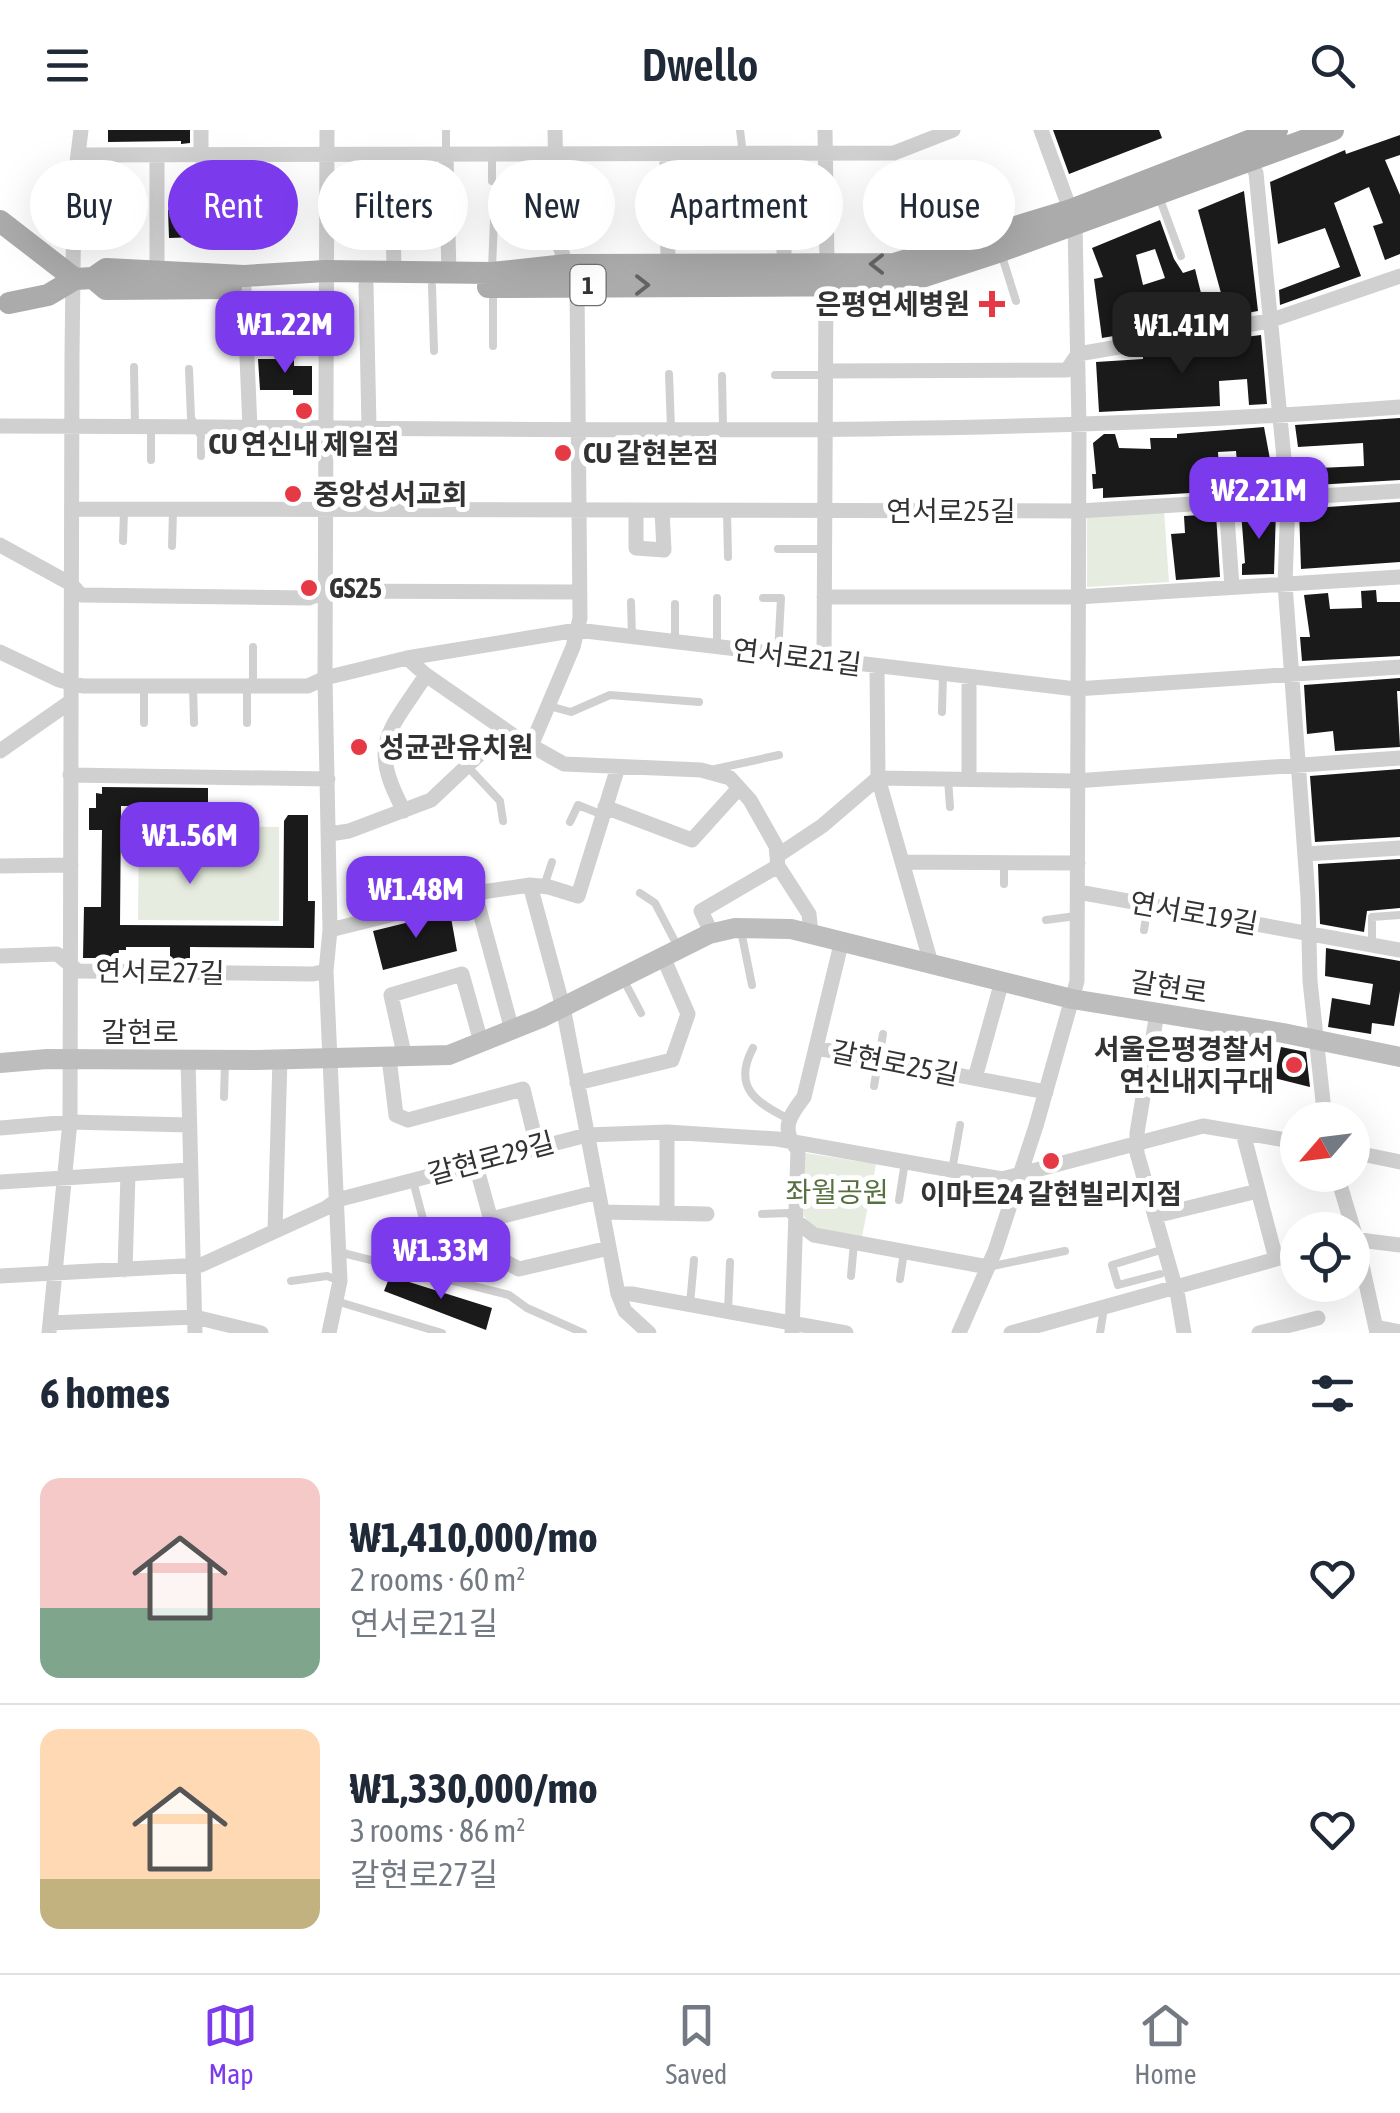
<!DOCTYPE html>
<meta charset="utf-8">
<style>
:root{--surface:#fff;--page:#f2f2f3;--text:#1f2937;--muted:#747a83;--line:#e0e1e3;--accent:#7c3aed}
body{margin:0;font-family:"Asap Condensed","Noto Sans KR",sans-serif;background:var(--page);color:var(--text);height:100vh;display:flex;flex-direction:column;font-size:38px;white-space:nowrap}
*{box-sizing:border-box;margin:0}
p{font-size:32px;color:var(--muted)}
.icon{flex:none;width:55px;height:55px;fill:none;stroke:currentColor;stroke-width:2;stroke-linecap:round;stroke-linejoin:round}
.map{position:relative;height:1203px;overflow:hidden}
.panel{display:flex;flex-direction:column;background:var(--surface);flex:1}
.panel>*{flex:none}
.banner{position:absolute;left:30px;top:30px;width:1340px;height:90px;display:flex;gap:20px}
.needle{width:65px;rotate:242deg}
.fabs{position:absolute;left:1280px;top:972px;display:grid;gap:20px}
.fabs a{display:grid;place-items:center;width:90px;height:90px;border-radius:50%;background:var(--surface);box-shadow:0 10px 40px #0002;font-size:50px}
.price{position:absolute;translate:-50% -85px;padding:0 22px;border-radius:20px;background:var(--accent);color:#fff;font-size:32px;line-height:65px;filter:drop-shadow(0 2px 5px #0008)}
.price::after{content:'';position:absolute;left:50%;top:60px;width:30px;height:22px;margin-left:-15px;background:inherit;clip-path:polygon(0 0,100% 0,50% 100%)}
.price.current{background:#222;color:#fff}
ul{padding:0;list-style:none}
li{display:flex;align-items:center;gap:30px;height:250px;padding:0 40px}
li+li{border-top:2px solid var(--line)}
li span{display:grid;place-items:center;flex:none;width:280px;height:200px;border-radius:20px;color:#555}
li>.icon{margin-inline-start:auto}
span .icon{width:120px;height:120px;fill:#fffc;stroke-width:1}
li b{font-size:42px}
h2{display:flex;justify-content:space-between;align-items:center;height:120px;padding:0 40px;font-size:42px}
.pill{padding:0 35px;border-radius:45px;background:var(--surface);box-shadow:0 10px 40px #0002;font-size:35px;line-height:90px}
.pill.current{background:var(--accent);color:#fff}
header{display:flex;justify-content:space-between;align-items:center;height:130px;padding:0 40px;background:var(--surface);font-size:45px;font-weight:600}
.tabs{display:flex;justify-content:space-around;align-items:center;height:140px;border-top:2px solid var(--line);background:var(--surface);font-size:28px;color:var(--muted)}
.tabs a{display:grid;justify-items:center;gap:5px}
.tabs .current{color:var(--accent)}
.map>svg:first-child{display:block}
.green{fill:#e6ecdf}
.building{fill:#1a1a1a;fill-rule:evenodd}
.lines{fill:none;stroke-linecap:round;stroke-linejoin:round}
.service{stroke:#d0d0d0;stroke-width:8}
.minor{stroke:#d0d0d0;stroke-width:15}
.secondary{stroke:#bdbdbd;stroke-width:20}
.primary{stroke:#ababab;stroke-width:22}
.oneway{stroke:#636363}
.poi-dot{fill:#e63946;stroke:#fff;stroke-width:4}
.labels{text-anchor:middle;stroke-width:10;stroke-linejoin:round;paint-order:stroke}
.shield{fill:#fff;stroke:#707070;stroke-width:2.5}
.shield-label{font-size:25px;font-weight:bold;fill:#333}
.poi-label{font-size:28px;font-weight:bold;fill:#333;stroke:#fff;text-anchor:start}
.street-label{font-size:28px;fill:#333;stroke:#fff}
.park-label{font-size:28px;fill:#56703f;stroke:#fff}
</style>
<header><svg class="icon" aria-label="menu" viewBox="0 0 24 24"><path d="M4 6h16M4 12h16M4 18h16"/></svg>Dwello<svg class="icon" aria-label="search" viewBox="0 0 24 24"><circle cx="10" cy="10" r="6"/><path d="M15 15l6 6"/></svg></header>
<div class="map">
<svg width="1400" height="1203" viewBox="0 0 1400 1203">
<rect width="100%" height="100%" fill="#fff"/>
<!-- green -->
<path class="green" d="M1164,381L1169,452L1087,457V386Z
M139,696L279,697V791L138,790Z
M805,1023L876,1034L862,1107L816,1100L804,1086Z"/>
<!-- building -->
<path class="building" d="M108,0H190V13L181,14V11L108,12Z
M1053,0H1159L1162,8L1069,44Z
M1400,5V25L1385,30L1400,65V124L1385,130L1373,96L1383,93L1369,57L1334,73L1361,146L1280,175L1279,160L1340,137L1325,98L1278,114L1270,52L1345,20L1346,24Z
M1244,61L1258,181L1102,208L1094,149L1103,147L1092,118L1160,90L1174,129L1183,143L1195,139L1202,167L1221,163L1198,80ZM1155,119L1165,148L1143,155L1136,125Z
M229,77L230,106L169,108L168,80Z
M1261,205L1267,274L1249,275L1247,249L1219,251L1220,276L1099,282L1096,232L1143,229V224L1178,223L1177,218L1222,210L1245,213V207Z
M258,229H294V236H312V265H293V260H260Z
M1400,288V350L1298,356L1296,339L1364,336L1363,313L1298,317L1295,295Z
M1264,297L1275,356L1239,358L1236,321L1218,322L1220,355H1208V362L1103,368V358L1093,359L1092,344H1096L1093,313L1104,304H1115L1119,318L1151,319L1150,308H1177V304Z
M1400,372V432L1301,439L1299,379Z
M1276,380L1274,444L1242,445V434L1245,433L1241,382Z
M1216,384L1220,447L1176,450L1171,404L1185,403L1184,386Z
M1376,460L1377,472H1400V526L1302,531L1300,507H1310L1304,465L1328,463L1330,479L1362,478L1361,461Z
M1400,548V561H1397L1400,617L1335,621L1333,601L1307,604L1304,555Z
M1400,639V707L1315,712L1310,646Z
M102,657L208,658V677L121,676L120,795L283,796L284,691L288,685H308V771H315L314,818L190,817V829H170V817H126V820H119L118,828H83L84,777H101L102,700H89V678H96V663L102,664Z
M1400,729V778L1367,781L1364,802L1320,794L1318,734Z
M450,782L457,821L383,840L373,801Z
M1326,818L1400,831V861L1394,896L1372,893L1371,904L1328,897L1332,868L1370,875L1373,854L1325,846Z
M1281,917L1306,922L1310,957L1274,948Z
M390,1146L492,1178L486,1200L384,1161Z"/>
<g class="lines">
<!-- service -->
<path class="service" d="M740,0L747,58
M446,25V0
M492,26V51
M1158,64L1181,126
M1001,123L1016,171
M492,139L494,90
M432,156L434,221
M493,161V216
M134,237L135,297
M189,239L191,288L201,306V326
M669,244L671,298
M775,245H818L824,242
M722,246L723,298
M151,298V330
M727,382L728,427
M123,411L124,381
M172,416L173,381
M778,419H823
M717,468V517
M763,468H781L778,524
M631,472L632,507
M675,512V474
M253,556V517
M193,557L194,593
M549,576L571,582L610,565L699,572
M942,582L943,544
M144,593V557
M247,593V558
M467,636L500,671L503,691
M715,639L779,625
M948,649L950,677
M570,692L578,675L603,685
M432,748L438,773
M1004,754V734
M544,756L552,732
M640,763L655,773L679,819
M1046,790L1076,786
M1144,800L1148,775
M741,801L752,855
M1372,816V787L1400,785
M622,847L641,883
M753,918C732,957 756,973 789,989
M1121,942L1190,953
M874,956L883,904
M224,967L225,931
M952,1040L960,995
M413,1051L427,1104
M899,1070L905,1032
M762,1084L788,1083L795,1090
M339,1122L509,1165L527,1178L583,1203
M988,1137L1065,1121
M1160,1144L1118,1155L1112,1135L1164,1119
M851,1146L854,1113
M900,1149L904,1122
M291,1151L327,1146L340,1151
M336,1171L442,1203
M690,1174L694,1130
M728,1181L730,1132
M1100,1203L1104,1178"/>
<!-- minor -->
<path class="minor" d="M201,0V27
M327,0L325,548L330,800L326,841L340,1151L329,1203
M555,0L557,107L566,135
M825,0L827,134
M784,23V134
M79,25L894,23L953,0
M667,25L668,135
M392,26L394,142
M446,26L449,143
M157,27V140
M1249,31L1256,43L1288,369L1285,454L1308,767L1310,851L1325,990
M366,155L369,297
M244,158L250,298
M826,241L1067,240L1078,224L1269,191L1400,146
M0,296C466,296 935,313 1400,277
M1226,372L1232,457
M72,379L1079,381L1400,361
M636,381V418L664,420L662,381
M0,415L71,454L81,465L309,468L326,461L579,462
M824,467H1077L1400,447
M0,522L59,550L83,556H308L325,548L407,528L577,500L1076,559L1400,537
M407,528L426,545L514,606L564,634L701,640L730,648L750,670L776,716L778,736L809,784L811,803
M824,530L826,154
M877,537L878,648L931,833
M531,616L573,517L580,488L577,156
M0,621L70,572
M70,645L328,649
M878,648L1075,651L1400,628
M969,649V547
M605,677L692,710L739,658
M404,681C368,614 388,603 426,545
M330,704L349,701L431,670L505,600
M1305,724L1400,718
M777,726L822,696L878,648
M902,732L1078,733
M0,736L71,735
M530,755L563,877L618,1164L625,1181L649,1203
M1078,762L1400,820
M475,764L512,900
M330,800L482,762L530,755L549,757L578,766L618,637
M712,804L701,781L778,736
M0,826L57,824L78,841L313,844L326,841
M1157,883L1137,1003V1023L1178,1167L1184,1203
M816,918L1046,962
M389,928L396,985L408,990L523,959L537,1016
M405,928L391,865L462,844L481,912
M188,930L195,1203
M975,948L1002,851
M577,953L672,930L688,884L663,827
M0,998L70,992L189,995
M1243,1003L1276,1129
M1352,1022L1400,1032
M475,1032L502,1130L519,1139L609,1118
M1337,1045L1356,1108L1377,1203
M0,1052L190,1040
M602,1082L707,1084
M667,1083V1002
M1155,1086L1258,1061
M491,1089L598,1062
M796,1091L814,1105L988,1137
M275,1101L280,929
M1352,1109L1400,1115
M125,1140L128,1044
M0,1146L201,1135L326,1078L337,1070L587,1005L667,1002L777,1009L1002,1049L1203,996L1298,1012
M618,1164H632L846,1203
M50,1193L195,1187L261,1203
M1376,1197L1400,1202
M49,1203L70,992L72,227L74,57L81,0
M792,1203L798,1020C780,1000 789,986 804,967L842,810
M959,1203L995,1121L1036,996L1077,851L1079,296L1075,93L1041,0
M1011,1203L1298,1123
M1259,1203L1318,1188"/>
<!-- secondary -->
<path class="secondary" d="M0,933L47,929L257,930L449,925L541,888L709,804L735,798L791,799L1072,869L1283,903L1400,927"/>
<!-- primary -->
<path class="primary" d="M0,91L75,149L93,148L106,139L244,146L325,141L492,143L566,135L894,134L1071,80L1277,0
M93,148L106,159L231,158
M488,157L897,155L1001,121L1333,0
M9,173L48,165L75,149"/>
</g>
<!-- one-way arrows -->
<defs><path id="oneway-chevron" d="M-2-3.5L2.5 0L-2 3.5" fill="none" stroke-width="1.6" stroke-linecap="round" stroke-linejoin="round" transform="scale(2.5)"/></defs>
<g class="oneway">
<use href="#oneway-chevron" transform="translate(877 134) rotate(-180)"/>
<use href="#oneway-chevron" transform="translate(642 155)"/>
</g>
<!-- markers -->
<g class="poi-dot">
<path d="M987 159h10v10h10v10h-10v10h-10v-10h-10v-10h10z"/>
<circle cx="304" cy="281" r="10"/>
<circle cx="563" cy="323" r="10"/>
<circle cx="293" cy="364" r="10"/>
<circle cx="309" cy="458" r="10"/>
<circle cx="359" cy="617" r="10"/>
<circle cx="1294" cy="935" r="10"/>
<circle cx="1051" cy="1031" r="10"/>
</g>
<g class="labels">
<!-- shield labels -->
<rect class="shield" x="570.5" y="135" width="35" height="40" rx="8"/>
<g class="shield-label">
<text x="588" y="164">1</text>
</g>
<!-- poi labels -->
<g class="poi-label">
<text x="970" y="184" text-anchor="end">은평연세병원</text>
<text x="304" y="324" text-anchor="middle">CU 연신내 제일점</text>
<text x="583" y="333">CU 갈현본점</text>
<text x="313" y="374">중앙성서교회</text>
<text x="329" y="468">GS25</text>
<text x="379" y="627">성균관유치원</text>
<text x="1274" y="929" text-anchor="end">서울은평경찰서<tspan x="1274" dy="32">연신내지구대</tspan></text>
<text x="1051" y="1074" text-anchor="middle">이마트24 갈현빌리지점</text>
</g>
<!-- street labels -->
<g class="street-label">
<text x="951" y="391">연서로25길</text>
<text transform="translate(797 527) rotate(7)" y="10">연서로21길</text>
<text transform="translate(1194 783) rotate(10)" y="10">연서로19길</text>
<text transform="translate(160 842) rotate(1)" y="10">연서로27길</text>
<text transform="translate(1169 857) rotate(9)" y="10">갈현로</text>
<text x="140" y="912">갈현로</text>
<text transform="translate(895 933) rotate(11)" y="10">갈현로25길</text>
<text transform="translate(491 1028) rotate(-15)" y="10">갈현로29길</text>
</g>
<!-- park labels -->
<g class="park-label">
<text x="837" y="1072">좌월공원</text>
</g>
</g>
</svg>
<div class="fabs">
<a><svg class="needle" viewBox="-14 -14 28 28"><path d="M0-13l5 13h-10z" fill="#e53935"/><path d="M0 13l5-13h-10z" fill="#747a83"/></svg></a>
<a><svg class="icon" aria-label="locate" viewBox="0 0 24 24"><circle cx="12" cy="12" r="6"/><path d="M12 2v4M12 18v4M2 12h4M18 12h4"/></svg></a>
</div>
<b class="price" style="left:285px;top:246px">₩1.22M</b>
<b class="price current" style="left:1182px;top:247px">₩1.41M</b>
<b class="price" style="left:1259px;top:412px">₩2.21M</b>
<b class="price" style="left:190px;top:757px">₩1.56M</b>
<b class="price" style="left:416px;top:811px">₩1.48M</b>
<b class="price" style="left:441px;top:1172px">₩1.33M</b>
<div class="banner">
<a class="pill">Buy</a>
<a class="pill current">Rent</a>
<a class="pill">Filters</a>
<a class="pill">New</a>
<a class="pill">Apartment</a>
<a class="pill">House</a>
</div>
</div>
<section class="panel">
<h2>6 homes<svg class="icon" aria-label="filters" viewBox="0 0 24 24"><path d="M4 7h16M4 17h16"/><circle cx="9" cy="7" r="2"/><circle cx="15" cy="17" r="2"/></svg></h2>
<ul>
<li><span style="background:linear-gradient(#f6c9c9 65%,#7fa58c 0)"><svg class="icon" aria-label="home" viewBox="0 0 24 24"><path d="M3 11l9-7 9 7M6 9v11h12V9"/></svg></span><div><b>₩1,410,000/mo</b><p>2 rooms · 60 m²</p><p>연서로21길</p></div><svg class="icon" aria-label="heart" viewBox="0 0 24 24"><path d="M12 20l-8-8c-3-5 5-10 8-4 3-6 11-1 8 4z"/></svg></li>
<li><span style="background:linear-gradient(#ffd9b3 75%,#c2b280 0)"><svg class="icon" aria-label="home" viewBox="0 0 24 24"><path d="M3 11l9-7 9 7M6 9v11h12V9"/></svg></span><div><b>₩1,330,000/mo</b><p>3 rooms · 86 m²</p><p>갈현로27길</p></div><svg class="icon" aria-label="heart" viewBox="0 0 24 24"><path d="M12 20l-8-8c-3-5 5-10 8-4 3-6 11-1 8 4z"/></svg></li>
</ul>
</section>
<nav class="tabs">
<a class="current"><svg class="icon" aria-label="map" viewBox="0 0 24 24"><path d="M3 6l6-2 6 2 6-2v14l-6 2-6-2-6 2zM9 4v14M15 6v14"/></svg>Map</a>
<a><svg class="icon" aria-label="saved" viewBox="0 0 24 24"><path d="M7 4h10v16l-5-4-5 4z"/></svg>Saved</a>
<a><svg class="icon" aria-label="home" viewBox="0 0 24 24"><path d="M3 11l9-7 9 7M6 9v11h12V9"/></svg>Home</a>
</nav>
